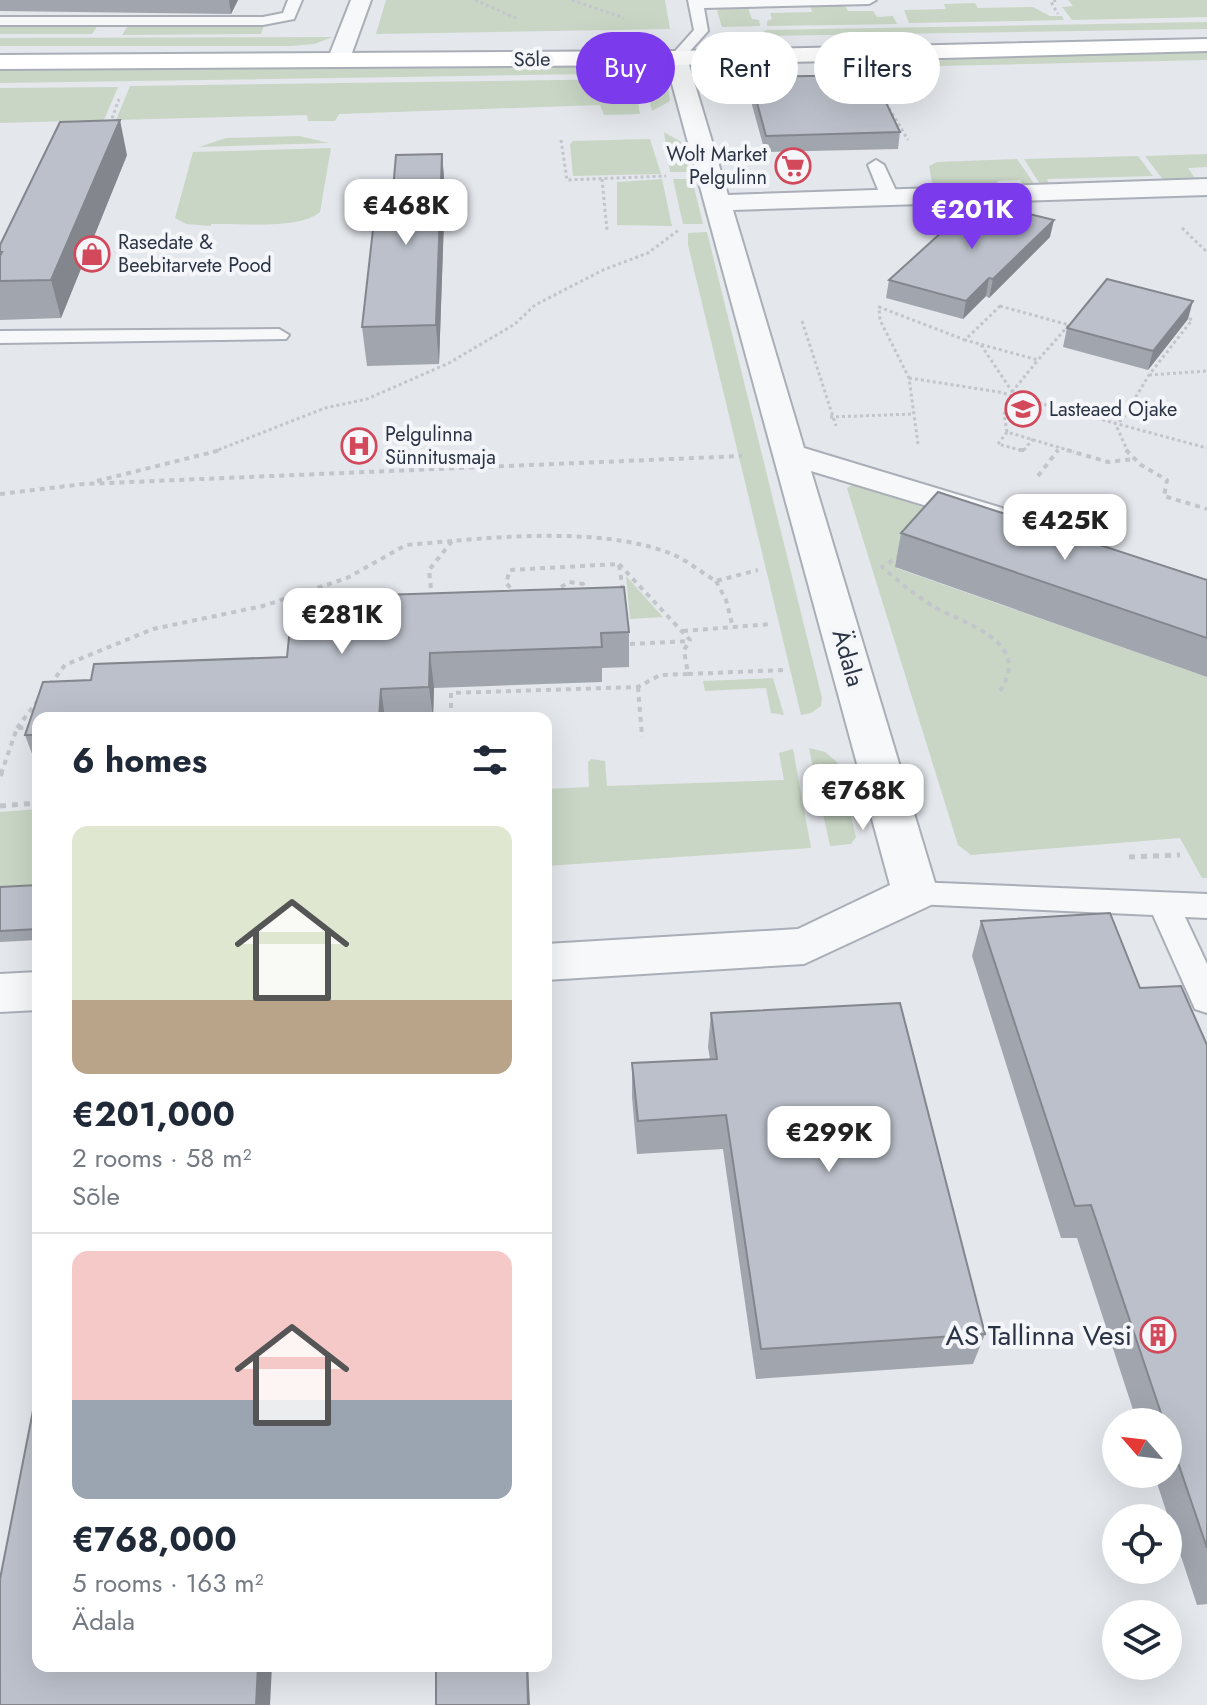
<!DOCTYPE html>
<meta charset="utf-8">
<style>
:root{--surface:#fff;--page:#f6f6f7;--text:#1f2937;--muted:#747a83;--line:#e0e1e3;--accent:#7c3aed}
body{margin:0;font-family:Jost,sans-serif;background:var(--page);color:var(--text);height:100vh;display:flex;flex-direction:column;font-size:30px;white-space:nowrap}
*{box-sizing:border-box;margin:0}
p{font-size:26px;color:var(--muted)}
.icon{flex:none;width:44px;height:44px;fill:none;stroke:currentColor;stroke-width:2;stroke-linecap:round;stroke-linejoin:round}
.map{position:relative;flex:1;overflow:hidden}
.details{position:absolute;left:32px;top:712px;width:520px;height:960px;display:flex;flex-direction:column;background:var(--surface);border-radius:16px;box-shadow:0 8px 32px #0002}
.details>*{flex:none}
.guide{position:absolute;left:576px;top:32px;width:510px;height:72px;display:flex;gap:16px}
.needle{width:52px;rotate:298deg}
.buttons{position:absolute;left:1102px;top:1408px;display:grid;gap:16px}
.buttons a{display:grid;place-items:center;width:80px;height:80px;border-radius:50%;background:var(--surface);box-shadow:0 8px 32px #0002;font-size:40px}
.price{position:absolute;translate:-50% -68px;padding:0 18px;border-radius:16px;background:#fff;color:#222;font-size:26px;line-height:52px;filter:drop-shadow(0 2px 4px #0008)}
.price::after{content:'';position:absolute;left:50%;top:48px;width:24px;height:18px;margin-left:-12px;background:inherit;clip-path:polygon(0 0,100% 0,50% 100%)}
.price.current{background:var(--accent);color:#fff}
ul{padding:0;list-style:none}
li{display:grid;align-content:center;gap:16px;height:424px;padding:0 40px}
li+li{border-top:2px solid var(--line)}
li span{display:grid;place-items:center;height:248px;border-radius:16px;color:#555}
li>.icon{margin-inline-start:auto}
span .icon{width:144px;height:144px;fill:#fffc;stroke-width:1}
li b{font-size:34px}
h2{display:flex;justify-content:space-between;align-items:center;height:96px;padding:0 40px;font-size:34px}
.tag{padding:0 28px;border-radius:36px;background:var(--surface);box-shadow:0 8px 32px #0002;font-size:28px;line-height:72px}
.tag.current{background:var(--accent);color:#fff}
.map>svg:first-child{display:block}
.green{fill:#c9d6c5}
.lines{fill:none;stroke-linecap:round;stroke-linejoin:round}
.service-casing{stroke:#a9aeb7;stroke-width:4}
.minor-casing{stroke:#a9aeb7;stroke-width:4}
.secondary-casing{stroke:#a9aeb7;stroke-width:4}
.path-far2{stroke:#c2c5cb;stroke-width:3;stroke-dasharray:3 3;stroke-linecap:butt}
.path-far1{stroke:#c2c5cb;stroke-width:4;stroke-dasharray:5 5;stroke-linecap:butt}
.path{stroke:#c2c5cb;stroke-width:5;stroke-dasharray:6 6;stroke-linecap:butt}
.service{fill:#f7f8fa;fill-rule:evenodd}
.minor{fill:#f7f8fa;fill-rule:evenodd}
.secondary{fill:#fff;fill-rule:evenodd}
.wall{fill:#a1a5ae}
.shaded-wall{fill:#83868d}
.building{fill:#bbc0ca;stroke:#83868d;stroke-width:2}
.labels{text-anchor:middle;stroke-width:8;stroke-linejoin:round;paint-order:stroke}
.far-street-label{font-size:20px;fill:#2b3445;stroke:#f4f6f9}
.far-poi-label{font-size:20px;fill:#2b3445;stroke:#f4f6f9;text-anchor:start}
.street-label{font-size:24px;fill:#2b3445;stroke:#f4f6f9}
.near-poi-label{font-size:28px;fill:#2b3445;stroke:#f4f6f9;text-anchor:end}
</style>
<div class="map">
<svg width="1207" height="1705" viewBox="0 0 1207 1705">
<rect width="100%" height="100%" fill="#e4e7ec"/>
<!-- green -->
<path class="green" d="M386,0H665L670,29L376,34Z
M1068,0H1207V17L1072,20L1062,7L1073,6Z
M975,3L978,8L1033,7L1050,16H1062L1064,20L909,23L904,10L946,9L944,4Z
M811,6H845L848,11H873L877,17L893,16L897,24L767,26V21L772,19L770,13L812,12Z
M722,8H748L752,19L759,20L760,26L722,27L717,11Z
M1207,22V29L758,36L766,30Z
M265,23L261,34L122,35L129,24Z
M0,25H98L92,34H0Z
M333,37L314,44L291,46H0V38Z
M1207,51V60L888,67L886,62L936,61L989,55Z
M644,65L662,73L0,83V68Z
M667,78L670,101L652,111L645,81Z
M629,79L634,80L640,114L604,115L600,105L339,114L335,121H308L307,115L116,120L130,86Z
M118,87L104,120L0,123V88Z
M664,132L681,142L691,172H670Z
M299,136L329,143L199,147L226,138Z
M650,139L661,174L573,176L570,144L573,141Z
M331,148L320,212C299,230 242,223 211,224V226L186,224L175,218L193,152Z
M1207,154V167L1188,168L1199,184L1167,185L1145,156Z
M1138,156L1153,176L1047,179L1051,188L1043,189L1024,159Z
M1017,159L1038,189H1025L1020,180L997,181L1001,189L933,188L929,166L937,162Z
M662,179L672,226L617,225V182Z
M673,179H692L703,224H683Z
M707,232L822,698L821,706L811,713L801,715L688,245V233Z
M854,484L1003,534L896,568L1207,677V878H1202L1180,838L971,855L958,845L847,488Z
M626,576L663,617L630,619Z
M773,678L784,715L771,713L766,688L705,691L703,681Z
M809,748L825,752L837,762L856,837L851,844L830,846Z
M793,749L811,848L546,866V789L589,787L588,762L591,759L605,761L607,786L784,780L779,753Z
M38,809V896L0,898V812Z"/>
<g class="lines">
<defs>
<path id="service" d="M288,0H302L294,19L263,25H0V17H263L283,13Z
M688,0H876L869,4L704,8L708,31L681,61L676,62L669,58L694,30Z
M876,160L884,165L899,197L896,201L890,202L881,197L868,165Z
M279,329L289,335L286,339L0,343V331Z
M915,882L1207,894V918L1185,917L1207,964V1013L1195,1009L1153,915L915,904L904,901L900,893L904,885Z"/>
<path id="minor" d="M351,0H371L349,61L346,66H330L327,61Z
M676,51L687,58L728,195L1207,179V195L733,210L804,448L1002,508L1007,515L1002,522L990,525L811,471L938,893L931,905L804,964L546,980V944L798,929L890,885L665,58Z
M38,972V1010L0,1012V974Z"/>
<path id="secondary" d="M1207,39V51L676,65L0,69V55L676,51Z"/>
</defs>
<!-- service casing -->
<use href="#service" class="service-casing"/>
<!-- minor casing -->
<use href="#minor" class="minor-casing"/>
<!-- secondary casing -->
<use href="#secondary" class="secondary-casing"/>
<!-- path-far2 -->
<path class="path-far2" d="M475,0L518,19
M572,0L624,18
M1056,0L1051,2L1058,14
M886,103L908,140
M110,124L119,99
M561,140L567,180L666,176
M602,179L607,230
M1182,228L1207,252
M1000,306L1069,325L1038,360L965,340Z
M802,321L836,426
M981,345L1013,393
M1149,375L1207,371
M909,378L999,392L1207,448
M1012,392L1038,360
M1016,397L1004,414L1007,432L1074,452
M830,417L913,414
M1007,432L998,444L1023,451L1033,439
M918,444L909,378L880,320L879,307L965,340
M213,452L325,408L367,399L449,363L515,324L535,305L603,270L648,253L680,229
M1056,452L1060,447
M1128,452L1115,423L1122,420L1149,375L1192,320L1185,316"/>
<!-- path-far1 -->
<path class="path-far1" d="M1019,450H1024
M1067,450L1108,462L1134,459
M1126,450L1141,465L1167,480L1164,496L1207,509
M1038,476L1058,450
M97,481L221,450
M0,494L84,484L742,456
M901,555L882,567C898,581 914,594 931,605C964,625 1033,640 1000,691
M619,564L690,640L684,650L688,674L783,670
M619,565L623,591
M716,581L726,600L733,628
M562,594L558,589L569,582L583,584L588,592
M517,595L506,583L510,570L619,564
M432,598L429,570L452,541C516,535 614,529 674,555C688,561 702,573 716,581L758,570
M683,631L771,624
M630,644L689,641
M50,685L65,665L153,629L263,606L347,578L406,545L452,541
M638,687L642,737
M451,718V693L638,687L660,675L688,674
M17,728L39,699
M1,774L17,728L38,727"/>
<!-- path -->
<path class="path" d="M0,776L2,772
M0,806L38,803
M1129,857L1180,855"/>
<!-- service -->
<use href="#service" class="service"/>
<!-- minor -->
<use href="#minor" class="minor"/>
<!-- secondary -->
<use href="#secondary" class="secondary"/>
</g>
<!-- wall -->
<path class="wall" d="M0,0H238L231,14L0,11Z
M750,77L900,132L898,149L765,152L749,94Z
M442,154L445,190L439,364L367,366L362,327L392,202Z
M127,155L61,318L0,320V245Z
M1050,237L989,298L986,296L963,319L886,298L889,280Z
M1188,319L1148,370L1063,347L1067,328Z
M901,533L1207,580V677L895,567Z
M624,587L629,632V667L602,668V682L434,688L433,718H38V770L25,735L43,682L91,680L94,664L287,657L293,598Z
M38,885V940L0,942V887Z
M981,921L1140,988L1207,1045V1604L1197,1605L1154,1474H1168V1422H1137L1077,1238H1061L972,956Z
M711,1013L985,1334L973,1364L756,1379L723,1149L637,1154L632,1097V1063L710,1059L708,1047Z"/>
<!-- shaded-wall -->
<path class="shaded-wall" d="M229,0H238L231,14Z
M120,120L127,155L61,318L51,280Z
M442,154L445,190L439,364L436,325Z
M1054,220L1050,237L989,298L993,279Z
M989,278L986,296L963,319L966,301Z
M1193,301L1188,319L1148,370L1153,351Z
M430,653L434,688L433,718L429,687Z
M381,689L385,718H379Z
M258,1666H272L270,1705H256Z
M527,1666H528L530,1705H528Z"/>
<!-- building -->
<path class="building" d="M873,75L900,132L766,136L750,77Z
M120,120L51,280L0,281V256L2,252H0V245L60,122Z
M442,154L436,325L362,327L376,203L392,202L396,155Z
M976,201L1054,220L993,279L989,278L966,301L889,280Z
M1107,279L1193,301L1153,351L1067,328Z
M938,492L1207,580V638L901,533Z
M624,587L629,632L601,633L602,647L430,653L429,687L381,689L379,718H38V735H25L43,682L91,680L94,664L287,657L293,598Z
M38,885V929L0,931V887Z
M1110,913L1140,988L1181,986L1207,1045V1548L1168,1433V1422H1164L1091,1205L1075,1206L981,921Z
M900,1003L985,1334L761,1349L726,1115L638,1121L632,1063L717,1059L711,1013Z
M38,1385V1666H258L256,1705H0V1579Z
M436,1666H527L528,1705H436Z"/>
<!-- icons -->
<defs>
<symbol id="supermarket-ring" viewBox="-11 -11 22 22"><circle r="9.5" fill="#f4f6f9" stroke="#d1495b" stroke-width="1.5"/><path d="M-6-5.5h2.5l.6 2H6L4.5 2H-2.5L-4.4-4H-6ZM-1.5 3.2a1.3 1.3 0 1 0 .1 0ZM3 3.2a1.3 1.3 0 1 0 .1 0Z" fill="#d1495b"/></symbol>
<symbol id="shop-ring" viewBox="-11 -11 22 22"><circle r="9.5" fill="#f4f6f9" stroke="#d1495b" stroke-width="1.5"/><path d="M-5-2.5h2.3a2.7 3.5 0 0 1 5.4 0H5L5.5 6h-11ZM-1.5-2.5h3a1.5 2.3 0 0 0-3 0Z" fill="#d1495b"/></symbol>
<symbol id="school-ring" viewBox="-11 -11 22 22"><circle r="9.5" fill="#f4f6f9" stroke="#d1495b" stroke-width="1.5"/><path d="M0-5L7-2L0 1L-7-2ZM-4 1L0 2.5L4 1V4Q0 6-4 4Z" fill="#d1495b"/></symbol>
<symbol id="hospital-ring" viewBox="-11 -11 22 22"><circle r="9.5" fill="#f4f6f9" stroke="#d1495b" stroke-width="1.5"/><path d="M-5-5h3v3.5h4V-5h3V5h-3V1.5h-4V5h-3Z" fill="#d1495b"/></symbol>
<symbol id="building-ring" viewBox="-11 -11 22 22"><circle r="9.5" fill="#f4f6f9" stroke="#d1495b" stroke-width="1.5"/><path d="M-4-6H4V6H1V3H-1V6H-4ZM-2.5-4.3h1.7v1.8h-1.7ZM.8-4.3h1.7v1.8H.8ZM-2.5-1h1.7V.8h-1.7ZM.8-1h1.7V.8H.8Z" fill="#d1495b"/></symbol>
</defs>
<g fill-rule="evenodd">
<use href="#supermarket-ring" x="773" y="146" width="40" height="40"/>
<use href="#shop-ring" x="72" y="234" width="40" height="40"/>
<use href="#school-ring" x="1003" y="389" width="40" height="40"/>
<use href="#hospital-ring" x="339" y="426" width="40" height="40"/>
<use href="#building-ring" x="1138" y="1315" width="40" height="40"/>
</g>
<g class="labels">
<!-- far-street labels -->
<g class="far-street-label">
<text transform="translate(532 59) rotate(-1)" y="7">Sõle</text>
</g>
<!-- far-poi labels -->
<g class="far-poi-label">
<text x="767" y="161" text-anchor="end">Wolt Market<tspan x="767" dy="23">Pelgulinn</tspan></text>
<text x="118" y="249">Rasedate &amp;<tspan x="118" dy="23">Beebitarvete Pood</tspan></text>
<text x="1049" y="416">Lasteaed Ojake</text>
<text x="385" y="441">Pelgulinna<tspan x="385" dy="23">Sünnitusmaja</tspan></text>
</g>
<!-- street labels -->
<g class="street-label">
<text transform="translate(848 658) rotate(74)" y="8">Ädala</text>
</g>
<!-- near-poi labels -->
<g class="near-poi-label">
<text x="1132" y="1345">AS Tallinna Vesi</text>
</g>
</g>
</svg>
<div class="buttons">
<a><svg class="needle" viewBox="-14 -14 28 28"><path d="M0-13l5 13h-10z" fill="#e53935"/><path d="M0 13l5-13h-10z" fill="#747a83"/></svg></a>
<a><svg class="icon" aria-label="locate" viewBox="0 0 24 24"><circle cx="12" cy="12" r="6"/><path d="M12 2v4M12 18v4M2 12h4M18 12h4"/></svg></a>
<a><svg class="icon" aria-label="layers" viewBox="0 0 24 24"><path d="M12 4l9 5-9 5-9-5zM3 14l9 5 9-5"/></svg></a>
</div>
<b class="price" style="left:406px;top:247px">€468K</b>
<b class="price current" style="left:972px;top:251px">€201K</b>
<b class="price" style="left:1065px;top:562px">€425K</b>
<b class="price" style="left:342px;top:656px">€281K</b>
<b class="price" style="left:863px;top:832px">€768K</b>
<b class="price" style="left:829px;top:1174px">€299K</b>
<div class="guide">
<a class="tag current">Buy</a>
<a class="tag">Rent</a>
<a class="tag">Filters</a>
</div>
<section class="details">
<h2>6 homes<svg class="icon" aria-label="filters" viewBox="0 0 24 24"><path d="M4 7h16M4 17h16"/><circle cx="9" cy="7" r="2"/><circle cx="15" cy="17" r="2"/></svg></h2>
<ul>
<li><span style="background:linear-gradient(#dfe7d0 70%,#b9a48a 0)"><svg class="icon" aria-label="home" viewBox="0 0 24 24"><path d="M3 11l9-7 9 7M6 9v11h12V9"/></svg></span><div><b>€201,000</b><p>2 rooms · 58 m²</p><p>Sõle</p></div></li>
<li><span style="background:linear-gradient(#f6c9c9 60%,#9aa5b1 0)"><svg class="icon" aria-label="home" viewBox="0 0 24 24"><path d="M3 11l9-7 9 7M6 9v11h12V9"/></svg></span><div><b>€768,000</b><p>5 rooms · 163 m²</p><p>Ädala</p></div></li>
</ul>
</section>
</div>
